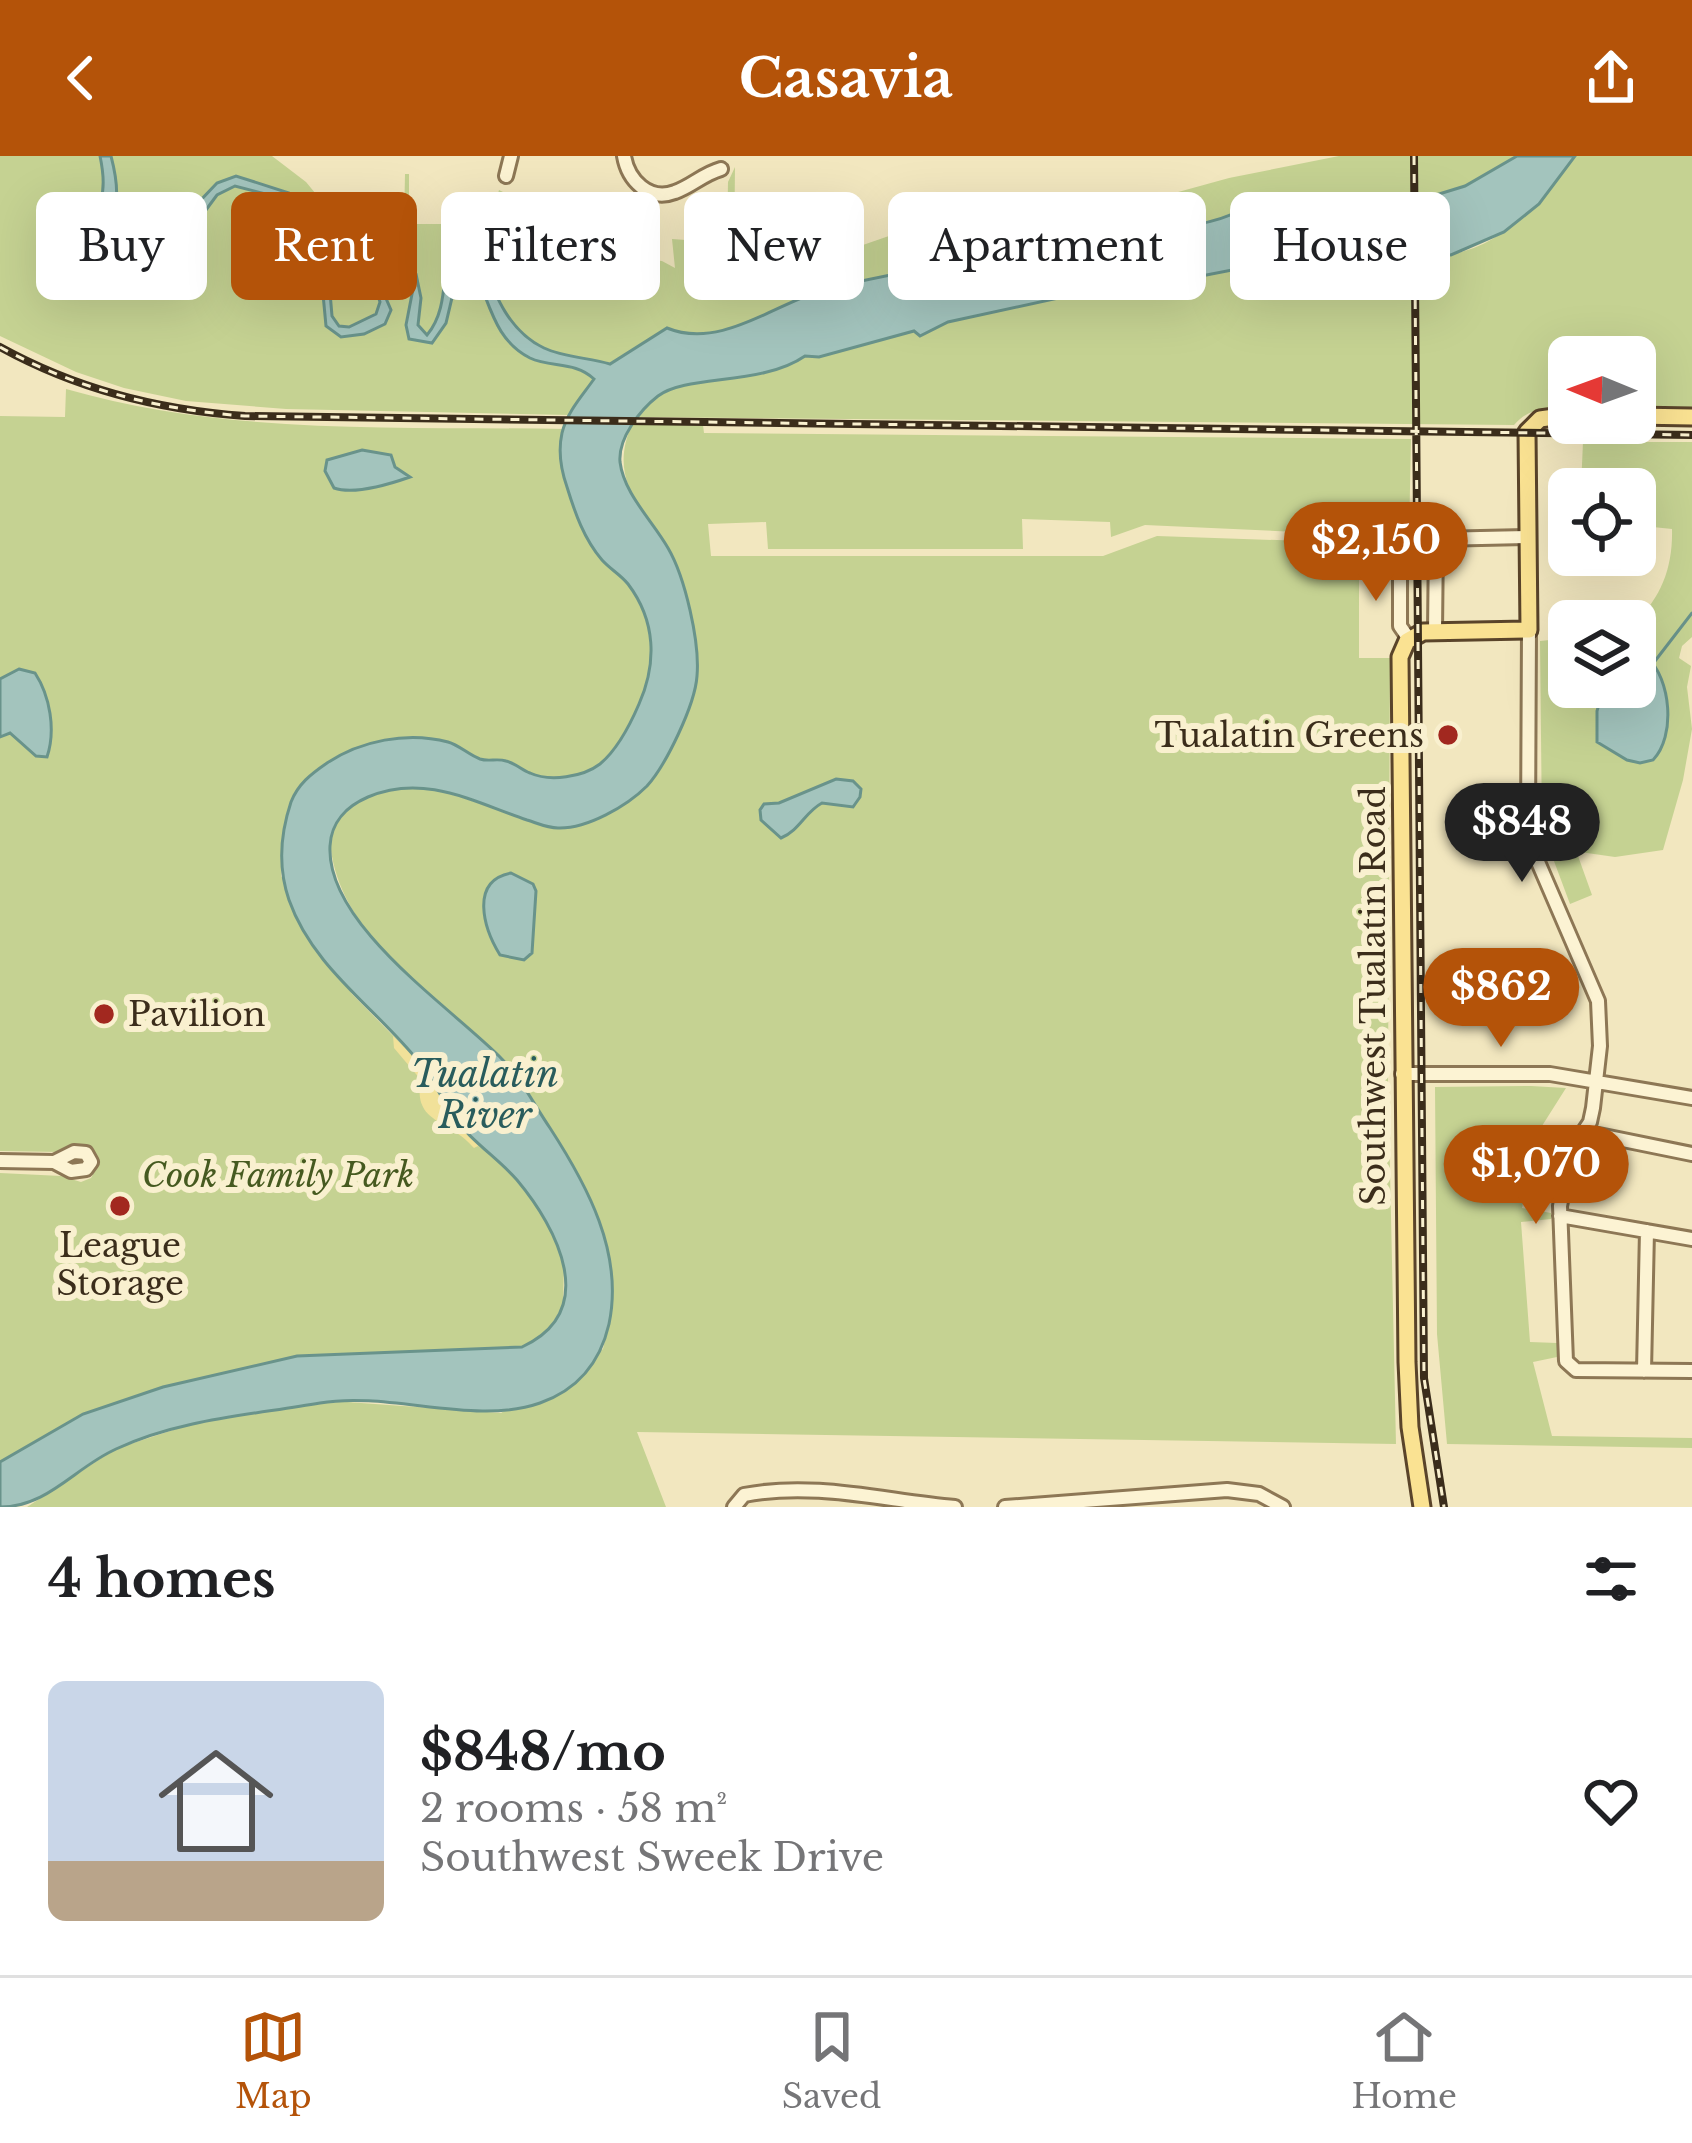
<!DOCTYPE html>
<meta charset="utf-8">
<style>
:root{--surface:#fff;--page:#f6f6f6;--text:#202124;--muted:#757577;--line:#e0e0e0;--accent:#b45309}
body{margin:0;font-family:"Libre Baskerville",serif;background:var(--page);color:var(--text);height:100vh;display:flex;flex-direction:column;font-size:45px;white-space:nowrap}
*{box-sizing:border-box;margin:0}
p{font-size:39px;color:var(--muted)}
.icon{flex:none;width:66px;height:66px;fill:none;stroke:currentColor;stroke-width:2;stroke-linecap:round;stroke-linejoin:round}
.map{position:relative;height:1351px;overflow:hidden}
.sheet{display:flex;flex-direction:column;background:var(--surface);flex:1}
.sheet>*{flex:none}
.hud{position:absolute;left:36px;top:36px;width:1620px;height:108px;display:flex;gap:24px}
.needle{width:78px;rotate:271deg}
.tools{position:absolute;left:1548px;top:180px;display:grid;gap:24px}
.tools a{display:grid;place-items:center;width:108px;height:108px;border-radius:18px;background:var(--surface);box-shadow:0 12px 48px #0002;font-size:60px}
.price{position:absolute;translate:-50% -102px;padding:0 27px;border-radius:42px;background:var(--accent);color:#fff;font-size:39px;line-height:78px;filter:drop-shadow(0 3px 6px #0008)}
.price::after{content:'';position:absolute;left:50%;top:72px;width:36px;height:27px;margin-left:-18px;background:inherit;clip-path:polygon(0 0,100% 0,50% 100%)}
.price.selected{background:#222;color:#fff}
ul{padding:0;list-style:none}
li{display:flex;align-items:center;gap:36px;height:300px;padding:0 48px}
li+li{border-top:3px solid var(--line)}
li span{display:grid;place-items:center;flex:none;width:336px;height:240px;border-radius:18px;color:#555}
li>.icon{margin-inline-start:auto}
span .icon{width:144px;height:144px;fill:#fffc;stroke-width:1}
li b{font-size:51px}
h2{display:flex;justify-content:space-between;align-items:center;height:144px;padding:0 48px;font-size:51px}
.tag{padding:0 42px;border-radius:18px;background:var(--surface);box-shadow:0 12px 48px #0002;font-size:42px;line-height:108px}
.tag.selected{background:var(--accent);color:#fff}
header{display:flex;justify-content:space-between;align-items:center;height:156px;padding:0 48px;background:var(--accent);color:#fff;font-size:54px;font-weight:700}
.tab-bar{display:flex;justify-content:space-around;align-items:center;height:168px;border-top:3px solid var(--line);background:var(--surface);font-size:33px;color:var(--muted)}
.tab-bar a{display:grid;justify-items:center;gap:6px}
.tab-bar .selected{color:var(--accent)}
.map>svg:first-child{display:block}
.green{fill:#c5d292}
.sand{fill:#f1e199}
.water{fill:#a3c4bd;stroke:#69938b;stroke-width:3}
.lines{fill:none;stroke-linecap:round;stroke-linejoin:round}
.stream{stroke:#69938b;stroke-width:3}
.minor-casing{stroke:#8d7755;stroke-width:18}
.major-casing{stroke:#5a442a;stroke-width:21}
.minor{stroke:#fcf3d3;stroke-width:12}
.major{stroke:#fae292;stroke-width:15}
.rail-casing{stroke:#3b2d1b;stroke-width:8}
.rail{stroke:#f9f0cf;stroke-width:3;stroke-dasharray:9;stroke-linecap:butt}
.poi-dot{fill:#a2281f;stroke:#f9f0cf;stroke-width:4.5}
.labels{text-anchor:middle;stroke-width:12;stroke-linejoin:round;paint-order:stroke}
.poi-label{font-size:33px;fill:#3b2d1b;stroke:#f9f0cf;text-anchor:end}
.street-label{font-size:33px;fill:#3b2d1b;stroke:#f9f0cf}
.park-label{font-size:33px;font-style:italic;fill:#465a20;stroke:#f9f0cf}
.water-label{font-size:36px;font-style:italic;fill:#295c5c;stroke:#f9f0cf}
</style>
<header><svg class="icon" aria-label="back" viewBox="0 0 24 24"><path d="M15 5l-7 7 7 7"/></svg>Casavia<svg class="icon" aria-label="share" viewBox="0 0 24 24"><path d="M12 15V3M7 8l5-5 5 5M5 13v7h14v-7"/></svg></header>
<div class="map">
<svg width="1692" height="1351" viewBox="0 0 1692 1351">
<rect width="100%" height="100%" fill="#f2e7bf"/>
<!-- green -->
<path class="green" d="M0,0H272L306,26L340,67L404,68L405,18H409V68H459L484,86L499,34L503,36L489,89H568L588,97L662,105L675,112L672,83L727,87L728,26L735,11L734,104L727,111V140L763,133L834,99L912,72L1070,50L1142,46L1229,22L1339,0H1517L1465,30L1423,43L1380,40L1241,54C1198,77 1143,70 1096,79C1011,96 927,111 842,129C786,142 726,193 667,173L614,207L605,206L569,259L286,253L186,245L124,232L76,216L0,180Z
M1575,0H1692V253L1635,251V201H1569V251C1548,251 1528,252 1514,269L638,261C646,252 655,241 666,235C706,216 760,231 805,200L819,201L914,175L920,180L948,166L1073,139H1131L1155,129L1224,114L1239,115L1273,106L1346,99C1366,105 1381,95 1400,94C1416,93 1429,101 1446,99C1503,92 1544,43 1575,0Z
M66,233C229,280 399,270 567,273C574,342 568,376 626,424L670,395C640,349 608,323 632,268L703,269L704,277L1411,283L1409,381L1145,369L1111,381L1110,366L1022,363L1023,393H768L766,366L708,368L711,400H1103L1157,380L1333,386L1359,391V502H1390L1388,924L1396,1288L637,1276L666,1351H27L115,1293L213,1261L333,1245L501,1257L603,1193C624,1104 600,1062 557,986C540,957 525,928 502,903C439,837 339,785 330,686L286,662L281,720L352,838L418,905L454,961L515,1023L539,1053L556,1087L564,1106L563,1151L542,1182L522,1191L297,1200L163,1231L83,1258L0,1306V1017L61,1020L81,1026L91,1022L98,1009L94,995L84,989L60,996L0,995V260L65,261Z
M1583,286H1692V481L1682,490L1679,502L1691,510L1687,531L1692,573L1683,624L1663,694L1615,701L1580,696L1578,700L1592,739L1570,748L1542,673L1540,485L1569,482V531H1635V465C1662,442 1673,409 1672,373L1643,370L1635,358V333H1625L1624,329L1581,331Z
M1531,930L1566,932L1535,981L1522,1052L1551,1057V1063L1521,1066L1530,1186L1557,1187V1201L1533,1206L1552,1280L1692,1282V1292L1447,1288L1437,1178L1435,931Z"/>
<!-- sand -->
<path class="sand" d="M393,880L418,905L454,961L487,996L478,990L474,992C450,963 412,968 421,924L394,892Z"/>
<!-- water -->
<path class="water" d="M100,0H111C116,19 123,52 106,67C93,79 79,85 74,103L79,108L99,107L108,100L148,108L159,98L168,97L199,46L217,27L236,20L289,37L308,64L325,78L332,160L339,170L349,171L376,158L380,146L369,111L377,105L405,109L416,118L421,142L418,169L427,179C446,157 443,125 448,98L459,90L479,98C493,133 506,174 544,192C563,201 590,202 610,208L667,172C723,195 780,143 833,131C921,112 1008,96 1096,79C1143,70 1198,77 1241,54L1366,40L1423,43L1465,30L1517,0H1575L1539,48L1504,76L1451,99L1394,94L1368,102L1346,99L1273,106L1155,129L1131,139H1072L948,166L920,180L914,175L819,201L805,200C762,230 687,218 658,240C640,254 618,282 620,306C624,338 652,364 668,392C685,421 700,486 697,520C695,549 666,609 647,630C627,650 587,673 558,672C547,672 537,667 527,664C474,646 424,617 368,641C347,650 331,666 330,690C326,768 449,850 499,900C521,922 533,947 550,972C587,1029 624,1097 609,1168C600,1207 577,1234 540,1247C475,1270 389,1235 320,1247C251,1259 181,1263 116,1293C74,1312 48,1351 0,1351V1306L83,1258L163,1231L297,1200L522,1191C600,1155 558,1073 517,1024C498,1002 469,984 453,959C442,942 432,923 419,906C376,852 313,812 289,744C278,712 280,679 291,646C298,628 311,618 327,607C360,585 407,575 448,586C459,589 469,599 480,603C489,606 497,602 506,605C515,607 522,614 530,617C550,626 583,621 600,608C618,593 630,569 639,548C657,507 656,465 628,428C621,419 610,413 602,404C584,383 575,357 567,331C561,314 558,295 562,277C567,256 582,240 594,223C575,205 551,212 530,202C489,181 490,137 468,104H461L446,167L432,187L409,183L406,169L413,133L397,114L377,113L375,117L391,154L385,168L364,178L341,181L326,170L318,85L291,53L269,39L235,30L217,39L180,89L177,101L153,115L142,127H134L126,112L116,110L67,125L63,96C89,55 112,57 100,0Z
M362,294L391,299L395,311L410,321C390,328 354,339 334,332L325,315L327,304Z
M1647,501C1671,523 1676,580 1653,604L1640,607L1627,604L1597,586V555L1604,531H1635V503Z
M19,513L35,517C50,540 56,574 47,601L36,600L10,577L0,581V523Z
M836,623L853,625L861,633L860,641L853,651L822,647C805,656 800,674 781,682L761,664L760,654L764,648L779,647Z
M511,717L533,728L536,735L532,797L524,804L500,799C484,773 469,725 511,717Z"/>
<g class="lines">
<!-- stream -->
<path class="stream" d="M1655,505L1692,457"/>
<defs>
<path id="minor" d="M624,0C628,24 649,46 675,36C692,30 703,18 721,13
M506,20L511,0
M1357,382L1379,384L1400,395
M1400,390V470L1409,483
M1529,474L1528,672L1535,699L1598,845L1600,890L1593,952L1590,966L1571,994L1560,1050L1566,1205L1576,1214L1692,1215
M1435,475L1436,383L1526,381
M1402,918H1550L1692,942
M1584,976L1692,998
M0,1005L54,1006L71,1015L86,1013L91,1006L86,997L74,996L54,1006
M1560,1060L1692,1083
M1644,1215L1647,1075
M734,1351L744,1339C815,1325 885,1345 955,1351
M1005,1351L1227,1334L1259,1338L1283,1351"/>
<path id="major" d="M1635,260L1692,261
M1422,1351L1410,1271L1407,1206L1400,501L1407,485L1423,476L1529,474L1527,276L1540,263L1569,259"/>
</defs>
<!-- minor casing -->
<use href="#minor" class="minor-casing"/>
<!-- major casing -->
<use href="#major" class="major-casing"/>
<!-- minor -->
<use href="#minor" class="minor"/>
<!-- major -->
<use href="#major" class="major"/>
<defs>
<path id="rail" d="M1414,0L1424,1222L1444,1351
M0,191C76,233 159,254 245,260L1692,279"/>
</defs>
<!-- rail casing -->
<use href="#rail" class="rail-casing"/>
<!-- rail -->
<use href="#rail" class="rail"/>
</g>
<!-- markers -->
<g class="poi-dot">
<circle cx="1448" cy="579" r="12"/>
<circle cx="104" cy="858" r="12"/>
<circle cx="120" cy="1050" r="12"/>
</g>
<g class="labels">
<!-- poi labels -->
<g class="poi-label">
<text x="1424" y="591">Tualatin Greens</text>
<text x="128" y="870" text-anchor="start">Pavilion</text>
<text x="120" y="1101" text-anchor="middle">League<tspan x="120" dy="38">Storage</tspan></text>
</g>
<!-- street labels -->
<g class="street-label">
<text transform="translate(1373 840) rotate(-90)" y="12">Southwest Tualatin Road</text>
</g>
<!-- park labels -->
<g class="park-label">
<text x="278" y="1031">Cook Family Park</text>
</g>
<!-- water labels -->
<g class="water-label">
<text x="485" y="931">Tualatin<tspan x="485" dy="41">River</tspan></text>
</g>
</g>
</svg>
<div class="tools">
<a><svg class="needle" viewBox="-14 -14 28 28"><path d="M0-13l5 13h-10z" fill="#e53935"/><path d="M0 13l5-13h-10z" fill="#757577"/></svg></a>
<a><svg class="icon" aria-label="locate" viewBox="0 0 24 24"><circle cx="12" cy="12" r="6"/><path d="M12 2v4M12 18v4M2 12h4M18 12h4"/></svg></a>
<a><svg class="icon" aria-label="layers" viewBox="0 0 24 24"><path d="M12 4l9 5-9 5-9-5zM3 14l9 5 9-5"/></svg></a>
</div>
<b class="price" style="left:1376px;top:448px">$2,150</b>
<b class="price selected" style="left:1522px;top:729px">$848</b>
<b class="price" style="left:1501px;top:894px">$862</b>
<b class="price" style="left:1536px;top:1071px">$1,070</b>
<div class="hud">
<a class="tag">Buy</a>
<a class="tag selected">Rent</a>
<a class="tag">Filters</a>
<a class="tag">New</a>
<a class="tag">Apartment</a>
<a class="tag">House</a>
</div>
</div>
<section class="sheet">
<h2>4 homes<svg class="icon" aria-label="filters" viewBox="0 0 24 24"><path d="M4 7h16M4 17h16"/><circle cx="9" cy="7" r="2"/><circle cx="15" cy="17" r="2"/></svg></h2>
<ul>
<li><span style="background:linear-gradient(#c9d6e8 75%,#b9a48a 0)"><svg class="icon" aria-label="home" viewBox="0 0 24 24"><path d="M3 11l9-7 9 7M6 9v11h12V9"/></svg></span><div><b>$848/mo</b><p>2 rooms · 58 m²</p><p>Southwest Sweek Drive</p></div><svg class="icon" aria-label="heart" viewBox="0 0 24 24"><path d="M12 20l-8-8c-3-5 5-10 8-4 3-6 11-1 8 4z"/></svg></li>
</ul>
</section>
<nav class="tab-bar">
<a class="selected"><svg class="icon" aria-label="map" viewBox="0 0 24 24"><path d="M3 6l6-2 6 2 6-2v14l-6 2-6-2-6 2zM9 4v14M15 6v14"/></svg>Map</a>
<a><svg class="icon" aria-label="saved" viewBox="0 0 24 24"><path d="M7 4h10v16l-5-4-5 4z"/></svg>Saved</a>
<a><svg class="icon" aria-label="home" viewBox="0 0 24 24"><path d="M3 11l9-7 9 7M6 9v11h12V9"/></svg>Home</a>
</nav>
